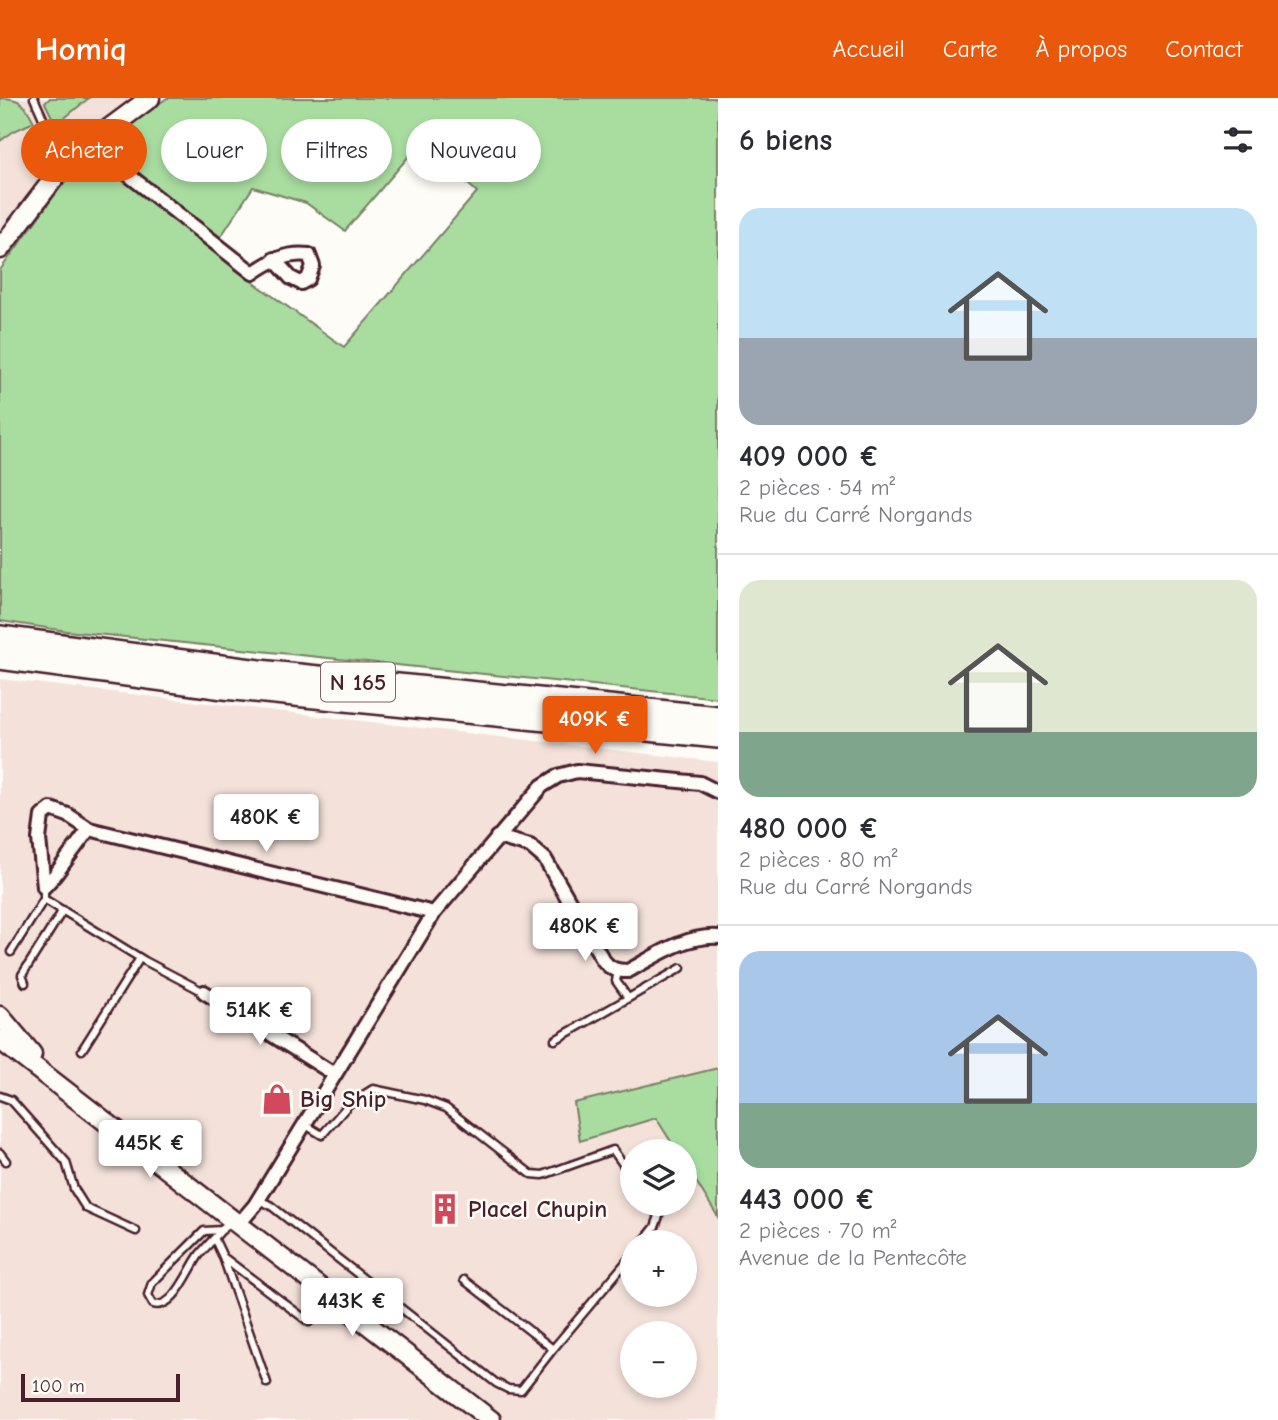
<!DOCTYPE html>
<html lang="fr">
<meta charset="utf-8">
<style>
:root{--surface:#fff;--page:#f7f7f7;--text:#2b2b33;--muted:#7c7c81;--line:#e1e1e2;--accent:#ea580c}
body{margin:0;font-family:"Comic Neue",sans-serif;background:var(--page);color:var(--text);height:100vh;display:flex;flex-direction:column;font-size:26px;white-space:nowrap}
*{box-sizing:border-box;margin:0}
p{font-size:23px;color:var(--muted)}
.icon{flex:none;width:38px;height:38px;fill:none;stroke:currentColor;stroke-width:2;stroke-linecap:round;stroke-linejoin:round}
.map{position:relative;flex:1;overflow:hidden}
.sheet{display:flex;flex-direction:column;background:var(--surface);width:560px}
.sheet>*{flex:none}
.hud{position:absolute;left:21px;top:21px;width:592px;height:63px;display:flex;gap:14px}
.buttons{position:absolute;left:620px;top:1041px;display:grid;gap:14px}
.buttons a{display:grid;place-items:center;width:77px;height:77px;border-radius:50%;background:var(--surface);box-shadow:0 4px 10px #0003;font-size:35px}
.scale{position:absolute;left:21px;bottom:18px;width:159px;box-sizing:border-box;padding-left:7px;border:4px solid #4a1f2b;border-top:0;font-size:19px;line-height:24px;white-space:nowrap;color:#4a1f2b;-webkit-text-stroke:5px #fdfcf7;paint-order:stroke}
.price{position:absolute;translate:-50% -60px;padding:0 16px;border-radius:7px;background:#fff;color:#222;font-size:23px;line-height:46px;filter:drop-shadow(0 2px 4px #0008)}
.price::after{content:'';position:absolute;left:50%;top:42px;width:21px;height:16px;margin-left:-10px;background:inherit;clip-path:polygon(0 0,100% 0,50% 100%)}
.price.active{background:var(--accent);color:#fff}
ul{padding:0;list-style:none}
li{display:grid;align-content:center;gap:14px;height:371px;padding:0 21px}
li+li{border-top:2px solid var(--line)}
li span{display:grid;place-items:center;height:217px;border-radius:21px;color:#555}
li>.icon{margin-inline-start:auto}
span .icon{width:126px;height:126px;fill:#fffc;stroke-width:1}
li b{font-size:30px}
h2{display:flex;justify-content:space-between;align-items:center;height:84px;padding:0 21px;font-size:30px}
.tag{padding:0 24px;border-radius:32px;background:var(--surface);box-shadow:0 4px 10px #0003;font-size:24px;line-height:63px}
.tag.active{background:var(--accent);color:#fff}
header{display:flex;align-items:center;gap:42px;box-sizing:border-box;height:98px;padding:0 35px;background:var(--accent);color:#fff}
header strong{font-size:33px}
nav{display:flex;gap:38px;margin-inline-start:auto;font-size:24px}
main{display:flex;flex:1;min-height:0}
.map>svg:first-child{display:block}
.built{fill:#f4e2da;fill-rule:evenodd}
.green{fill:#a9dda0;stroke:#7a7e66;stroke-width:2;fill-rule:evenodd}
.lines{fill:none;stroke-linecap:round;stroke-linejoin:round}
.lane-casing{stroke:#4a1f2b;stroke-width:11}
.street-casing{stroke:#4a1f2b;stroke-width:18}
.secondary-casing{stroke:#4a1f2b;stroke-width:23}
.highway-casing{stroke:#4a1f2b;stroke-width:28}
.lane{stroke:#fdfcf7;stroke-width:6}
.street{stroke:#fdfcf7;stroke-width:12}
.secondary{stroke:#fdfcf7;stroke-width:18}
.highway{stroke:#fdfcf7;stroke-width:23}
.labels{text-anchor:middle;stroke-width:5;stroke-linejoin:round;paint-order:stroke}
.shield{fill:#fdfcf7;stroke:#806168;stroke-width:2}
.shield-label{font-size:23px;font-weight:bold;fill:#4a1f2b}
.poi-label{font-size:24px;font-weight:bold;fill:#4a1f2b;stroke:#fdfcf7;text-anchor:start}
</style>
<header>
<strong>Homiq</strong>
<nav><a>Accueil</a><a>Carte</a><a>À propos</a><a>Contact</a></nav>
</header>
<main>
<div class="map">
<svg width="718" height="1322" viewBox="0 0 718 1322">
<rect width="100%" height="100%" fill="#fdfcf7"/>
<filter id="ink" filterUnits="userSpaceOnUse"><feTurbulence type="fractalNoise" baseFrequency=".0143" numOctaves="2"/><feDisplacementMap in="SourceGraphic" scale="14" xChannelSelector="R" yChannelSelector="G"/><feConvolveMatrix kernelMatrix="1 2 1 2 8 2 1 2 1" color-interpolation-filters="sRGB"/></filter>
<g filter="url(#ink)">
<!-- built -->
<path class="built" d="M0,0H135L92,32L77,40L69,43L61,34L42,47L47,67L34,89L0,132Z
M0,581L718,664V970L575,1005L581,1043L656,1019L677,1053L632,1054V1106H684V1064L718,1119V1322H0ZM632,1144H684V1197H632ZM632,1236H684V1288H632Z"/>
<!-- green -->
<path class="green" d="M0,0C21,0 25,6 34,24L14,33L0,43Z
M50,0H89L56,27L45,5Z
M167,0H718V600L67,533L0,523V172L65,83L99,50ZM421,44L477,94L344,249L232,169L220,140L253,89L306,105L345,133Z
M718,970V1119L684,1064V1054L677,1053L656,1020L580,1043L574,1005Z"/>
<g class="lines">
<defs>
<path id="lane" d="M34,0L63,65
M44,789V801L145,863L204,894
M11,854L44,801
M618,873L616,883L628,900
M25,885L22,877L63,812
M555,942L681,870
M82,952L140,860
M0,998L11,1002L66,1064L74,1091L86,1110L136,1133
M304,1026L322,1037L349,1006L373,991L425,1002L446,1010L531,1076L543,1077L613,1052L632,1079
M0,1055L6,1063
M258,1102L270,1107L496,1285L508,1291L521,1292L553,1251L464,1182
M222,1132L204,1133L152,1185L148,1197L153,1206C174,1213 189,1170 200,1156C209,1145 220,1135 229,1123
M215,1142L223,1159L309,1224
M643,1144L655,1129L659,1118L651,1106
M223,1159L267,1285
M553,1251L632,1157"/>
<path id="street" d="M88,45L253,175C270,163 287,154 309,157L313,168L308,181L301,185L291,180L274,161
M89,731L55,777L44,789L39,741L42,718L51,711L68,717L89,731L434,815
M497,739L530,748L545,761L603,862C610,871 616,873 628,873C656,858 685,837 718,839
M204,894L334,976
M238,1127L255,1107L434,815L542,688L558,678L577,673L700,685L718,694"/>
<path id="secondary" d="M0,151L64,67L76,55L150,0
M0,918L32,956
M0,942L491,1322"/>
<path id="highway" d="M0,540L259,574L718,620
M0,559L224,589L718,638"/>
</defs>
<!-- lane casing -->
<use href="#lane" class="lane-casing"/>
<!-- street casing -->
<use href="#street" class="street-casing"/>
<!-- secondary casing -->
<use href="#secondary" class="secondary-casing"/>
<!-- highway casing -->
<use href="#highway" class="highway-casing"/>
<!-- lane -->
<use href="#lane" class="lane"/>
<!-- street -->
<use href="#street" class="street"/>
<!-- secondary -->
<use href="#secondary" class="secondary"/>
<!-- highway -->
<use href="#highway" class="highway"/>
</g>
</g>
<!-- icons -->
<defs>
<symbol id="shop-bare" viewBox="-9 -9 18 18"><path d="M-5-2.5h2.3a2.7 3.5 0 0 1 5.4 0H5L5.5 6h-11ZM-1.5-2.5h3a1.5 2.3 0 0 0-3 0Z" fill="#d1495b" stroke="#fdfcf7" stroke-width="2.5" paint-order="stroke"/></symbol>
<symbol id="building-bare" viewBox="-9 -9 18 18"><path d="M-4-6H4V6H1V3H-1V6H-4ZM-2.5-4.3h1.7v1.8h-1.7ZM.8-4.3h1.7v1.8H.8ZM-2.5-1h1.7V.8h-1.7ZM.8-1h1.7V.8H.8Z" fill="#d1495b" stroke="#fdfcf7" stroke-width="2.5" paint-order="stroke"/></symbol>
</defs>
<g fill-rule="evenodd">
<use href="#shop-bare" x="255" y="979" width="44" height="44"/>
<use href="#building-bare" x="423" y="1089" width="44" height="44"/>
</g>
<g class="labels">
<!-- shield labels -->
<rect class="shield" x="321" y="564.5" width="74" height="39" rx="5"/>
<g class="shield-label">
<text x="358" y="592">N 165</text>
</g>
<!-- poi labels -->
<g class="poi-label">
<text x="300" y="1009">Big Ship</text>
<text x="468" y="1119">Placel Chupin</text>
</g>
</g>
</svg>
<div class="buttons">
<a><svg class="icon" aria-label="layers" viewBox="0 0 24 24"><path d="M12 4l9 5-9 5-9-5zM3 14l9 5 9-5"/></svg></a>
<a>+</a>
<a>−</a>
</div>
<div class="scale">100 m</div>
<b class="price active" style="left:595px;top:658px">409K €</b>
<b class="price" style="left:266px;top:756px">480K €</b>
<b class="price" style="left:585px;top:865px">480K €</b>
<b class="price" style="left:260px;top:949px">514K €</b>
<b class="price" style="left:150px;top:1082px">445K €</b>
<b class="price" style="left:352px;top:1240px">443K €</b>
<div class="hud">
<a class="tag active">Acheter</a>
<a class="tag">Louer</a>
<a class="tag">Filtres</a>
<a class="tag">Nouveau</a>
</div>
</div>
<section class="sheet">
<h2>6 biens<svg class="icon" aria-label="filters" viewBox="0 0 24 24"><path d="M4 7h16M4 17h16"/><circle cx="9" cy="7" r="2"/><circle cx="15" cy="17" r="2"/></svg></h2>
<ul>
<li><span style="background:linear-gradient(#bfe0f5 60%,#9aa5b1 0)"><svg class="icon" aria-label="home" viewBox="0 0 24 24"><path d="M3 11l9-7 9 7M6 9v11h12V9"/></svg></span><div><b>409 000 €</b><p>2 pièces · 54 m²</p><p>Rue du Carré Norgands</p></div></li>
<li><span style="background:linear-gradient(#dfe7d0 70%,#7fa58c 0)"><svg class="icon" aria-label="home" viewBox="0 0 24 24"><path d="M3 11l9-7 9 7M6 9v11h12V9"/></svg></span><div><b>480 000 €</b><p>2 pièces · 80 m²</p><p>Rue du Carré Norgands</p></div></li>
<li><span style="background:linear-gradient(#a9c7e8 70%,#7fa58c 0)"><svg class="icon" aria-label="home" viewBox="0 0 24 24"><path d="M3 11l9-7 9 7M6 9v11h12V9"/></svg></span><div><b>443 000 €</b><p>2 pièces · 70 m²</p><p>Avenue de la Pentecôte</p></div></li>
</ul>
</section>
</main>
